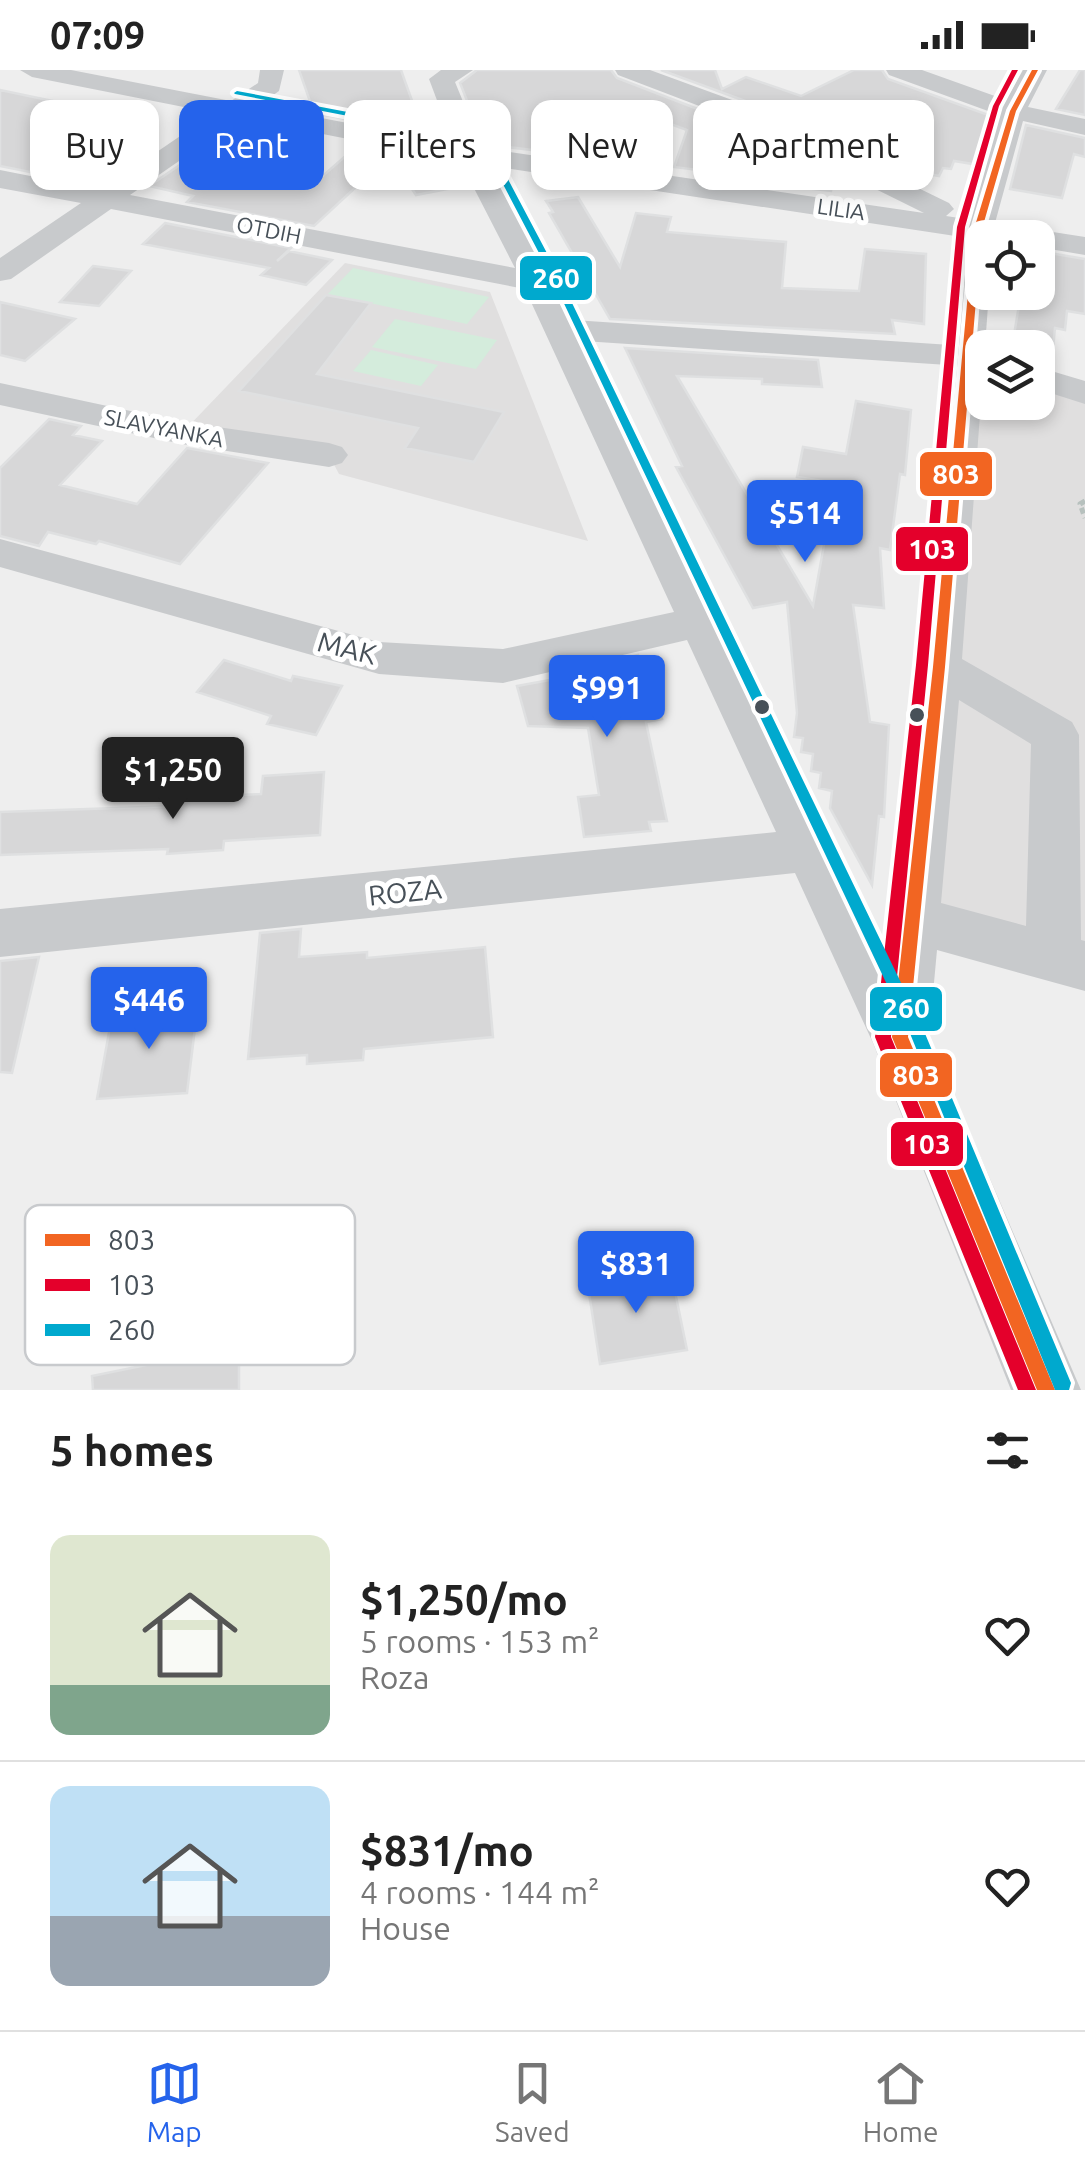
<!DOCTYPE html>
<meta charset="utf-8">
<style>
:root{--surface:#fff;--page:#f6f6f6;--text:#222;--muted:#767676;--line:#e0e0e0;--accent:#2563eb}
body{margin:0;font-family:Ubuntu,sans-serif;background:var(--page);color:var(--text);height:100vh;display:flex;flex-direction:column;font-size:38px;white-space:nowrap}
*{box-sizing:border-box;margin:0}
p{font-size:32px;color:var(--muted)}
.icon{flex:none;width:55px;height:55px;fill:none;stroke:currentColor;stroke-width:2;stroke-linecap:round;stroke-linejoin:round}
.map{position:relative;height:1320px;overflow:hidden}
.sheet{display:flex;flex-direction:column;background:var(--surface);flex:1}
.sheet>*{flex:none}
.banner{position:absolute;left:30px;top:30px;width:1025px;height:90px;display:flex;gap:20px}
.fabs{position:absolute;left:965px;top:150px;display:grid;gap:20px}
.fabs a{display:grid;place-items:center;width:90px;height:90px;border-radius:20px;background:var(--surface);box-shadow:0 5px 15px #0003;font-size:50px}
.price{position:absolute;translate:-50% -85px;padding:0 22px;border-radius:10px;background:var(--accent);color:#fff;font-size:32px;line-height:65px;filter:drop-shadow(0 2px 5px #0008)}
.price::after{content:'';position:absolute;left:50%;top:60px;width:30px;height:22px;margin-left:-15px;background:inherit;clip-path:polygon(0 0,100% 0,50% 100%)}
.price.selected{background:#222;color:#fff}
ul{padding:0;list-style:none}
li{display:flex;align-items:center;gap:30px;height:250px;padding:0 50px}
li+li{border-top:2px solid var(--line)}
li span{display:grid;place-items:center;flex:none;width:280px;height:200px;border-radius:20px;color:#555}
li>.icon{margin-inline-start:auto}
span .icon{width:120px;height:120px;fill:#fffc;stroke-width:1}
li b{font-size:42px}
h2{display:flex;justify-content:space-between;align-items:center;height:120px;padding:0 50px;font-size:42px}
.pill{padding:0 35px;border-radius:20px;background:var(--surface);box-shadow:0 5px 15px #0003;font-size:35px;line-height:90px}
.pill.selected{background:var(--accent);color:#fff}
.status{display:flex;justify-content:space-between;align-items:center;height:70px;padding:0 50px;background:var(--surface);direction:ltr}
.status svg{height:28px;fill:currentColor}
.menu{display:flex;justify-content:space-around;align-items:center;height:140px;border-top:2px solid var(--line);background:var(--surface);font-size:28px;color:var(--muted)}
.menu a{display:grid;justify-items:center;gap:5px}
.menu .selected{color:var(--accent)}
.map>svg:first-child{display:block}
.education{fill:#e0dfdf}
.green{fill:#d4ecdc}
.building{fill:#d7d7d8;stroke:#dfe0e1;stroke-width:2.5}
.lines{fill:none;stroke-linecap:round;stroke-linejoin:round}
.path{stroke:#b7c1be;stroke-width:5;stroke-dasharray:6 4;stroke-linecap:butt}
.minor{fill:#c8cacc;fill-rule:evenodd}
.bus-1-casing{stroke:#fff;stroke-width:8}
.bus-2-casing{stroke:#fff;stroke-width:8}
.bus-3-casing{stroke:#fff;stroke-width:8}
.bus-1{fill:#f26522;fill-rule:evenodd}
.bus-2{fill:#e4002b;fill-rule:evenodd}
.bus-3{fill:#00a9ce;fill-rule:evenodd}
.bus-dot{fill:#475058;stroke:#fff;stroke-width:4}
.labels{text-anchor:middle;stroke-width:10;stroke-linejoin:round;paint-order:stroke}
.far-street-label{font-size:22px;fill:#475058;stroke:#fff}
.street-label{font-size:28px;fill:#475058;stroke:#fff}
.key{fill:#fff;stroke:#c8cacd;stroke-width:2.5}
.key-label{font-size:28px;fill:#475058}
.line-badge{stroke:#fff;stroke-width:4}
.badge-label{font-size:28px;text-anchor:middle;font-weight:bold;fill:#fff}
</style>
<div class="status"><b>07:09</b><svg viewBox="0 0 49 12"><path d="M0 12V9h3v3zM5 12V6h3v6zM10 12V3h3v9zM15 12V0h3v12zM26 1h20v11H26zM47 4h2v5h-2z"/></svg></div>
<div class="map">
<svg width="1085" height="1320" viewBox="0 0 1085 1320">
<rect width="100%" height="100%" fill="#eee"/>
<!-- education -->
<path class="education" d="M345,193L490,222L588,471L339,404L329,385L182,363Z
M982,293V332H1038V310L1085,324V896L932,853Z"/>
<!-- green -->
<path class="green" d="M353,198L489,227L467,254L328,224Z
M395,249L497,270L476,299L372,277Z
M371,280L438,295L421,316L353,301Z"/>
<!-- building -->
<path class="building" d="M299,0H401L420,53L405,55L409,61L314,43Z
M477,0H611L617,8L734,53L835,103L831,121L714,108V102L674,97L687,60L649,46L638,51L595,35L565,84L507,77L475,51L460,13Z
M661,0H715L722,19L746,7L801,26L854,0H882L888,9L994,47L979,95L954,91L951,99L943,98L939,106L883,96L756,35Z
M1080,0H1085V45L1056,39Z
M0,20L153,52L142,58L153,61L134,73L156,78L100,116L0,96Z
M1026,55L1085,68V87L1074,84L1062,128L1010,119Z
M358,75L431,89L453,118L416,125L406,110L370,104L314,156L187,132L193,126L149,116L193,86L317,111Z
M578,127L620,197L636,143L671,147L667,162L786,172L782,218L859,221L865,179L926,184L924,254L892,250L895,264L610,249L549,143L553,142L546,131Z
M165,153L291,178L277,191L289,181L332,190L306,215L261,205L269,198L143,174Z
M1038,181L1085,189V244L1067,241L1065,260L1055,258L1053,278L1013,271L1019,235L1038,238Z
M93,196L131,201L99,236L60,232Z
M326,225L371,233L317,304L504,342L474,392L405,378L418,358L239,321Z
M0,232L75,249L25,291L0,285Z
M625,278L818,290L822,317L762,314V309L677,306L813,536L835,413L797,407L803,377L846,384L856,331L911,340L905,405L900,404L890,480L880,478L884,538L853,535L870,652L889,655L884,747L879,746L872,815L830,738L832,721L819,718L821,703L811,701L813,684L801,682L803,668L794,667L797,643L787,532L753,538L676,397L682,396Z
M49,349L81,356L73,365L102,371L60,415L137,434L187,378L268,393L180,494L99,471L96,474L48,462L39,476L0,466V398Z
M638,585L662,649L646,652L667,751L649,752L651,761L584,767L578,727L599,725L588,658L528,656L517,616L577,605L576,600Z
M224,590L291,611L293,606L342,616L316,665L267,654L271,646L197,622Z
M324,702L320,765L224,771L223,780L167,784L168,779L0,785V742L175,736L176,728L261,724L263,706Z
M301,859L299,887L367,882V888L485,877L493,967L364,979L363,990L307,994V985L248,989L260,863Z
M39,887L12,1003L0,1002V891Z
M198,934L187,1023L97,1029L113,940Z
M670,1197L687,1280L600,1294L587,1210Z
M239,1276V1320H93L92,1306Z"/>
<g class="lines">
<!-- path -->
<path class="path" d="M1085,431L1080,434L1085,448"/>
<!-- minor -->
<path class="minor" d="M20,0H71L231,31L258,13L260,0H284L279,21L258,36L453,73L429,9L441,0H473L455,12L482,78L924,143L736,50L618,5L615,0H650L754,38L949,133L954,139L946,146L966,149L999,45L889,5L886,0H922L1006,30L1023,0H1047L1028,37L1085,49V65L1023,51L995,153L1085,167V185L1038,177V168H982V222H989L962,589L1072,652L1079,665L1081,870L1085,871V921L937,880L929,967L1081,1320H1011L873,973L795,803L0,887V839L776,762L687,570L503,613L379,604L0,497V469L379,572L503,579L674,542L525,219L111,139L11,209L0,211V188L81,133L0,118V100L101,120L214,43L32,7ZM241,48L460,91L515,198L130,125ZM491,96L962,167L951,275L573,250ZM583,271L948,295L883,872ZM959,630L1031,674L1026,856L941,833Z
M1038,297L1085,311V334L1038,319Z
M0,313L182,352L329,373L342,377L348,385L342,393L329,397L182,374L0,335Z"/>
<defs>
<path id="bus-1" d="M1032,0H1038L1016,41L982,159L945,597L908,967L1055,1320H1037L892,967L933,597L974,159L1010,41Z"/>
<path id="bus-2" d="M1012,0H1018L999,36L965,157L928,595L891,967L1036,1320H1018L875,967L916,595L957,157L993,36Z"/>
<path id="bus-3" d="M237,21L474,66L490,75L558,204L921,954L1071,1313L1069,1320H1055L909,961L550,204L483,76L472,70L235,24L234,23Z"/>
</defs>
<!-- bus-1 casing -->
<use href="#bus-1" class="bus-1-casing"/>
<!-- bus-2 casing -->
<use href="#bus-2" class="bus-2-casing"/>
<!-- bus-3 casing -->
<use href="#bus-3" class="bus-3-casing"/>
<!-- bus-1 -->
<use href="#bus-1" class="bus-1"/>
<!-- bus-2 -->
<use href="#bus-2" class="bus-2"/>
<!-- bus-3 -->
<use href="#bus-3" class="bus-3"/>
</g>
<!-- markers -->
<g class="bus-dot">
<circle cx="762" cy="637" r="9"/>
<circle cx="917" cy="645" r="9"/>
</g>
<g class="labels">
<!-- far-street labels -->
<g class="far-street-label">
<text transform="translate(841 139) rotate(8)" y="8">LILIA</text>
<text transform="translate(269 160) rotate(11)" y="8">OTDIH</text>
<text transform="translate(164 358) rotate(11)" y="8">SLAVYANKA</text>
</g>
<!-- street labels -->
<g class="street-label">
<text transform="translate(347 578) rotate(14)" y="10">MAK</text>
<text transform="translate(405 822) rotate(-6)" y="10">ROZA</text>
</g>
</g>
<!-- legend -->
<rect x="25" y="1135" width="330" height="160" rx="15" class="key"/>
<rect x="45" y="1164" width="45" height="12" fill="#f26522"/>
<rect x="45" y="1209" width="45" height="12" fill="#e4002b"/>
<rect x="45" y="1254" width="45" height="12" fill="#00a9ce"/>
<g class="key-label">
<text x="108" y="1180">803</text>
<text x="108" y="1225">103</text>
<text x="108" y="1270">260</text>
</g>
<g class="line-badge">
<rect x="518" y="184" width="76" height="48" rx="10" fill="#00a9ce"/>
<rect x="918" y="380" width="76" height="48" rx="10" fill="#f26522"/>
<rect x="894" y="455" width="76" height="48" rx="10" fill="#e4002b"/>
<rect x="868" y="915" width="76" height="48" rx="10" fill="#00a9ce"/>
<rect x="878" y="981" width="76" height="48" rx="10" fill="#f26522"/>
<rect x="889" y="1050" width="76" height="48" rx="10" fill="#e4002b"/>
</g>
<g class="badge-label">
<text x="556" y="218">260</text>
<text x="956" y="414">803</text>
<text x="932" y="489">103</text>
<text x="906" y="948">260</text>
<text x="916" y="1015">803</text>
<text x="927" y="1084">103</text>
</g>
</svg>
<div class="fabs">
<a><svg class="icon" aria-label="locate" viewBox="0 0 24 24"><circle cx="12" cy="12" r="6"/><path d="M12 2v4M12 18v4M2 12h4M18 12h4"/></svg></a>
<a><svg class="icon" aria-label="layers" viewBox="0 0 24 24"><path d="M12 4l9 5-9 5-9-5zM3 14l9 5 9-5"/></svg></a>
</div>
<b class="price" style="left:805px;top:495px">$514</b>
<b class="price" style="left:607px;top:670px">$991</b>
<b class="price selected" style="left:173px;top:752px">$1,250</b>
<b class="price" style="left:149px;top:982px">$446</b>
<b class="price" style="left:636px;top:1246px">$831</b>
<div class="banner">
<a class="pill">Buy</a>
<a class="pill selected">Rent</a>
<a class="pill">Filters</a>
<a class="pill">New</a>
<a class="pill">Apartment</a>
</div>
</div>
<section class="sheet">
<h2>5 homes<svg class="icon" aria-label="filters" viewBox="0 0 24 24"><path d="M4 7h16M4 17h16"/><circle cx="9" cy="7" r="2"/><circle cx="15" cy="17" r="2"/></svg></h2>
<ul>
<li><span style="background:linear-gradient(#dfe7d0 75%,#7fa58c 0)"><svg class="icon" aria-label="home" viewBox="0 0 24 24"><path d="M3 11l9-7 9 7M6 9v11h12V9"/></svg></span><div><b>$1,250/mo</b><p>5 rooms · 153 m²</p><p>Roza</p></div><svg class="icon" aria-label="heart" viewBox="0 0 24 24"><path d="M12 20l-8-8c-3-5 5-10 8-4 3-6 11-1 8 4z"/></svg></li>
<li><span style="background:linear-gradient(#bfe0f5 65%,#9aa5b1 0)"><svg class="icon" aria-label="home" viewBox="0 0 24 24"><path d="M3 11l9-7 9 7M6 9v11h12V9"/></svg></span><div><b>$831/mo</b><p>4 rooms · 144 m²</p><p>House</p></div><svg class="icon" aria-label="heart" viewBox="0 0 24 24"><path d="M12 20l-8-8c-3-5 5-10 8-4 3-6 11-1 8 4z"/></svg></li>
</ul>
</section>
<nav class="menu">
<a class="selected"><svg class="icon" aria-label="map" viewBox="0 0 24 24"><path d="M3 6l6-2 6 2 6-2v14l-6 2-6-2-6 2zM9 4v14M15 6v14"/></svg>Map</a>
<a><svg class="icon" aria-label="saved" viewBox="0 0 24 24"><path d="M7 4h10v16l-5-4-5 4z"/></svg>Saved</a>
<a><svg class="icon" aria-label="home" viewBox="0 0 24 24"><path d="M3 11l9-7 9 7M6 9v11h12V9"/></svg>Home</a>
</nav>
